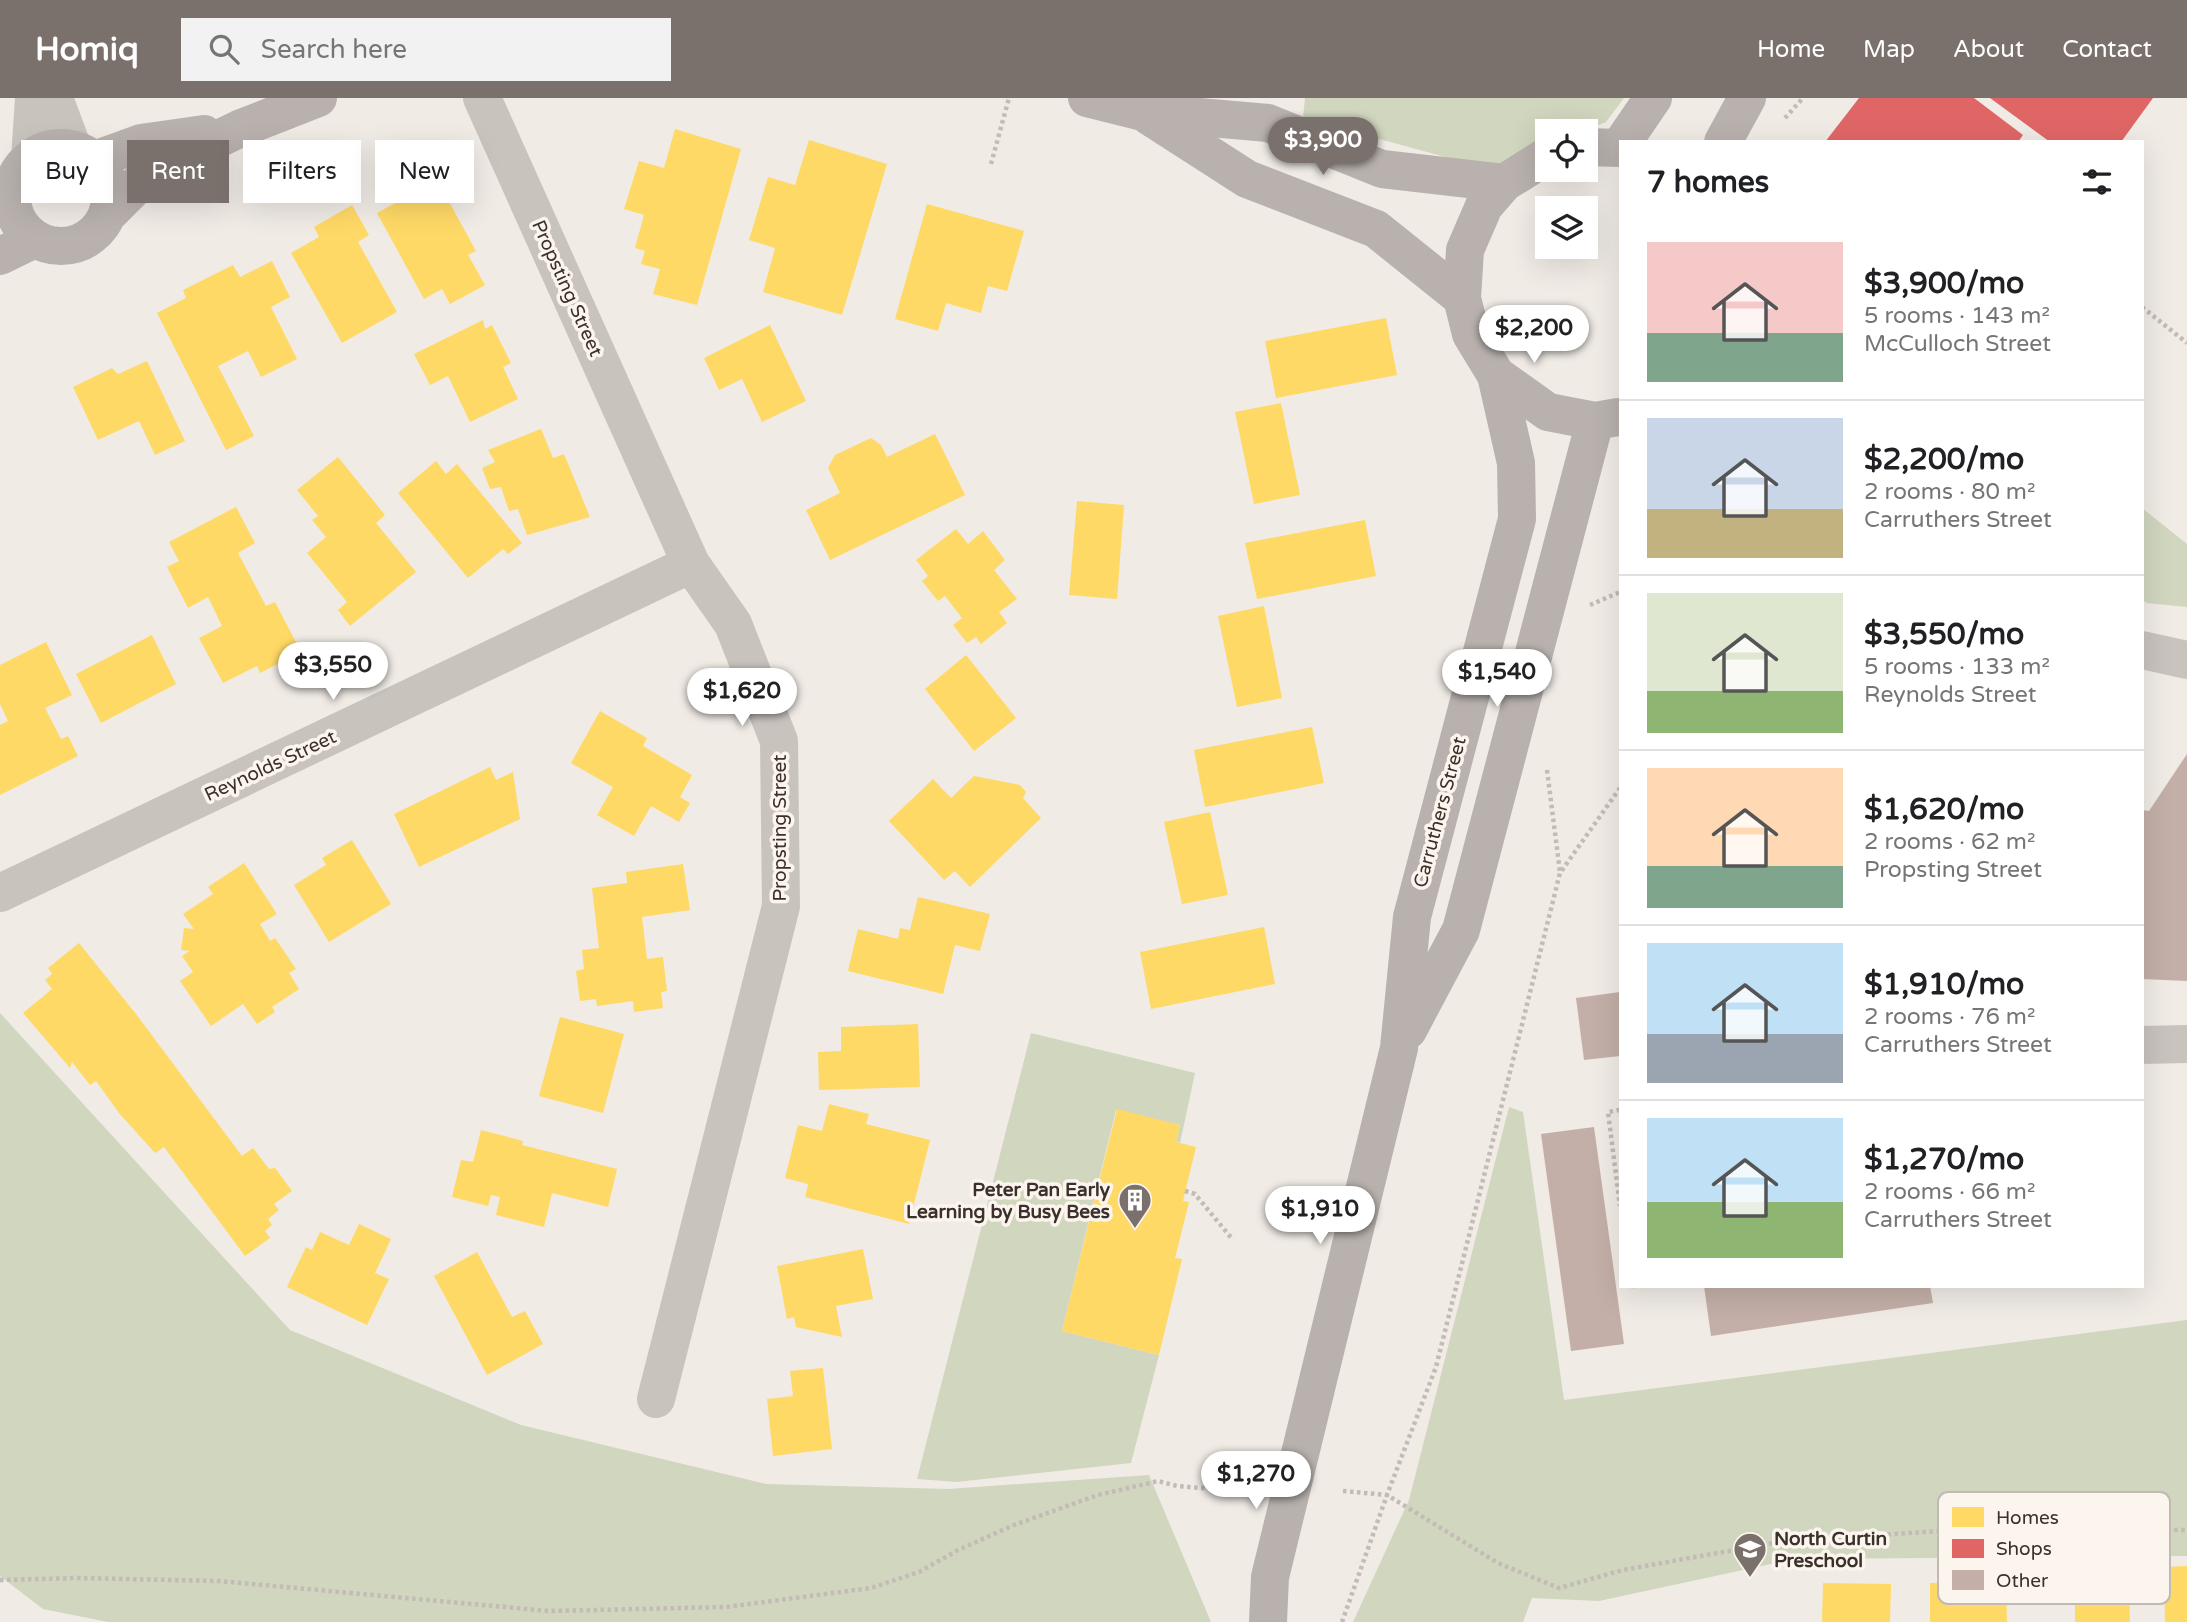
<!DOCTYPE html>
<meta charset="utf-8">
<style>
:root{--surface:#fff;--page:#f2f2f2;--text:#202124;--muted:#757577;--line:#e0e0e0;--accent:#7a716c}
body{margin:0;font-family:"Varela Round",sans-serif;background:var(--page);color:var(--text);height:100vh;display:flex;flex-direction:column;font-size:26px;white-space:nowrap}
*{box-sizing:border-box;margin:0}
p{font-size:23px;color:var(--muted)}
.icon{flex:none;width:38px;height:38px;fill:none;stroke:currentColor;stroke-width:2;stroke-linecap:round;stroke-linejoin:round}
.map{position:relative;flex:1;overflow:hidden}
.side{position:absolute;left:1619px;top:42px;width:525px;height:1148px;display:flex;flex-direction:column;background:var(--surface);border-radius:0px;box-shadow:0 7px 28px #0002}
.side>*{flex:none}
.hud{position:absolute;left:21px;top:42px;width:665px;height:63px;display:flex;gap:14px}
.controls{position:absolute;left:1535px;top:21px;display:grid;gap:14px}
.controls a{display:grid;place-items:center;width:63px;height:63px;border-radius:0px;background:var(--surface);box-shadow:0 7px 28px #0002;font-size:35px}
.price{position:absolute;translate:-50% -60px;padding:0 16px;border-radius:24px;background:#fff;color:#222;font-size:23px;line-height:46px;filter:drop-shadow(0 2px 4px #0008)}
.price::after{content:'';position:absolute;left:50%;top:42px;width:21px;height:16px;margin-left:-10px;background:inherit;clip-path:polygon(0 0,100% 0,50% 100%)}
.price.active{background:var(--accent);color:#fff}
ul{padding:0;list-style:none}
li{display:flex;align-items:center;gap:21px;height:175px;padding:0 28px}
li+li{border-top:2px solid var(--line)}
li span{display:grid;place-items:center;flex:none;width:196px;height:140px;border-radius:0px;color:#555}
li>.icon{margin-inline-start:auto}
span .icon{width:84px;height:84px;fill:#fffc;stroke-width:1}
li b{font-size:30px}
h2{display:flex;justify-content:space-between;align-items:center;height:84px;padding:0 28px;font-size:30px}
.tag{padding:0 24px;border-radius:0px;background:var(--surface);box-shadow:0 7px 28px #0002;font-size:24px;line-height:63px}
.tag.active{background:var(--accent);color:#fff}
header{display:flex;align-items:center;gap:42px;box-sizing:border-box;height:98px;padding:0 35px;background:var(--accent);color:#fff}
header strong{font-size:33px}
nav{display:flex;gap:38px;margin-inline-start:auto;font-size:24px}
.search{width:490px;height:63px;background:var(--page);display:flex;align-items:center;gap:18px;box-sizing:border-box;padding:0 24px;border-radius:0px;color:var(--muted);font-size:26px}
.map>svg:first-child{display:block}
.green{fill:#d1d6bf}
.homes{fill:#ffd966}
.shops{fill:#e06666}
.building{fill:#c3afa7}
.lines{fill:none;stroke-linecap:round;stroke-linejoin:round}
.path{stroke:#c2bbb6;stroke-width:4.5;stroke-dasharray:3.5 3.5;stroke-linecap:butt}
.minor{stroke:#c9c3be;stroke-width:38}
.major{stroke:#b8b1ad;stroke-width:38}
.labels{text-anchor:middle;stroke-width:7;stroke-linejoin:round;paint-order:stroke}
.street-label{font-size:19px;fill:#3b302b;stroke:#fbf5ee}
.poi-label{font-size:19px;font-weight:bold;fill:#3b302b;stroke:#fbf5ee;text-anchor:end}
.key{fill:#fbf5ee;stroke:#c1bab4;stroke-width:2}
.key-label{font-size:19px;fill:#3b302b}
</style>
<header>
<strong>Homiq</strong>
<div class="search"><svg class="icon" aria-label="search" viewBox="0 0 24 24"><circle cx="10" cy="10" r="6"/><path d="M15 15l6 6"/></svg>Search here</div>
<nav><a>Home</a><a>Map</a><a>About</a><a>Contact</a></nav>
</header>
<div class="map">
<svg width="2187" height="1524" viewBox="0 0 2187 1524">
<rect width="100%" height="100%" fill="#f0ebe5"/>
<!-- green -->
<path class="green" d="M1305,0H1624L1606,24L1583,33H1547V47L1489,71L1303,20Z
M2142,410L2187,446V509L2147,505L2142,502Z
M0,915L290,1232L521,1327L766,1386L948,1391L1149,1377L1211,1524H108L43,1511L0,1478Z
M1031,935L1195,975L1180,1045L1176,1044L1180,1027L1116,1012L1062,1233L1159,1257L1131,1365L957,1384L917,1381Z
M1509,1009L1523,1014L1564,1302L2187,1222V1458L1794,1461L1599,1503L1532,1500L1523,1524H1353L1409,1402Z"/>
<!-- homes -->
<path class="homes" d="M675,31L741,51L697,207L653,196L660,171L641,166L645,153L635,150L644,117L624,111L639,63L664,70Z
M809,42L887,66L842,217L763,194L775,150L749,142L768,79L795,87Z
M437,82L476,153L468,157L485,187L450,206L442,191L424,201L377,115Z
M927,106L1024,133L1007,193L988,188L981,215L946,205L938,233L895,221Z
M352,107L369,137L358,144L397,214L342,245L291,155L319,139L314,129Z
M272,163L290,199L271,209L297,261L261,279L248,253L218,268L254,338L226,352L157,215L186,200L183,192L233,167L240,179Z
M1386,220L1397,277L1276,300L1265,243Z
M483,222L485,231L492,227L511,265L503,269L518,301L470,324L448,278L430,287L414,256Z
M770,227L806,303L762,324L742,281L719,292L704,260Z
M147,263L185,343L155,357L139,323L98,342L73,289L112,270L118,276Z
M1281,305L1300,397L1254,406L1235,314Z
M541,331L553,360L564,356L590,419L527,437L518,411L509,413L501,389L490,391L482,370L495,364L488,352Z
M935,336L965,397L830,462L806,412L840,395L828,370L835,357L871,340L881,347L887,359Z
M338,359L385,417L376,425L416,474L350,528L338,512L347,504L307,455L326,439L312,422L318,418L297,392Z
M436,363L446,376L457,366L522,445L508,456L503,451L468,480L398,395Z
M1077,403L1124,407L1117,501L1069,497Z
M236,409L255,445L238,455L266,508L275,504L301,554L260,575L257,568L223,585L199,540L222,528L208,499L188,510L167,469L179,463L169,444Z
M1365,422L1376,478L1257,501L1245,445Z
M956,431L968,446L983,433L1005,462L994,472L1017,501L999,514L1007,525L981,546L976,539L967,545L953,527L962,520L945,498L938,503L922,483L928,478L916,462Z
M1264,508L1282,600L1237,609L1218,518Z
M152,537L176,586L101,625L76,576Z
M46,544L72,597L45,610L61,641L68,638L78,658L0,697V627L8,623L0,606V567Z
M966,557L1016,620L974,653L925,591Z
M600,613L647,640L643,648L692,677L680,699L690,705L679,724L651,708L634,738L597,717L613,689L571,665Z
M1312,629L1324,685L1205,709L1194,652Z
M490,669L496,682L513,674L520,721L419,769L394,716Z
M974,678L1020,687L1026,694L1023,700L1041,720L970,789L955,773L944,782L889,723L933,681L951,700Z
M1210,714L1228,797L1182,806L1164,724Z
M352,742L391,806L329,844L294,787L326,767L322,760Z
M244,765L277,816L260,826L270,843L275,840L296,871L289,875L299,891L272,909L275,914L257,926L243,906L211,928L180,883L193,874L182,858L190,853L181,852L184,830L194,831L183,816L213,796L208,789Z
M683,766L690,812L642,819L647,861L663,859L667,893L661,894L663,910L634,914L633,903L597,908L596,901L580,903L576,873L584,871L582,852L599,850L592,790L627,785L626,774Z
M918,799L990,816L980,853L955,847L943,896L848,873L858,831L898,841L900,830L910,832Z
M1264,829L1275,886L1151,911L1140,854Z
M79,845L136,916L242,1058L253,1050L269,1071L275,1070L292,1093L274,1106L279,1112L268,1121L272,1127L265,1133L270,1140L245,1158L164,1049L155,1055L119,1015L96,983L90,987L72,964L70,970L23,915L52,891L45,882L52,876L48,870Z
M560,919L624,936L603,1015L539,998Z
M918,926L920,989L819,992L818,954L841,953V929Z
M829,1006L869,1016L866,1026L930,1042L909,1126L805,1099L808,1086L785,1080L798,1027L822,1033Z
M1117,1011L1180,1027L1176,1044L1196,1049L1183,1103L1189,1104L1175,1160L1182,1161L1159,1257L1062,1233Z
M481,1032L523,1043L522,1047L617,1071L608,1109L552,1095L544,1129L496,1117L500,1099L491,1097L488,1108L452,1099L461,1062L473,1064Z
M359,1126L391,1141L375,1175L389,1181L367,1227L287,1189L306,1149L312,1152L320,1134L349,1147Z
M863,1151L873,1201L836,1208L842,1239L796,1229L794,1219L787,1221L777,1168Z
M477,1154L512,1219L525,1213L543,1246L487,1277L434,1178Z
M823,1270L832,1351L773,1358L767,1301L793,1298L790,1273Z
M2187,1468V1524H2165L2164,1469Z
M1966,1484L1965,1489L2006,1488L2007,1524H1930V1485Z
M1823,1485L1891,1486L1890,1524H1822Z
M2075,1491H2129L2130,1524H2075Z"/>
<!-- shops -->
<path class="shops" d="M1859,0H1974L2023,37L2018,44H1825Z
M1990,0H2153L2121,44H2050Z"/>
<!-- building -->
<path class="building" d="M2187,656V883L2142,881V712L2149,713Z
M1620,894V958L1584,962L1576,900Z
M1594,1029L1624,1246L1571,1253L1541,1036Z
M1704,1188H1930L1933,1205L1711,1238Z"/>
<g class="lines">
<!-- path -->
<path class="path" d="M1785,20L1803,0
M991,66L1009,0
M2142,209L2187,245
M1590,507L1620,494
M1547,672L1560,774
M1620,1012L1608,1014L1620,1108
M1185,1093L1195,1096L1233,1142
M1631,1188H1638
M1343,1393L1387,1397L1498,1465L1559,1490L1623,1472L1779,1444L1983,1430L2187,1432
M0,1482L78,1480L219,1483L549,1513L726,1509L871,1490L919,1474L958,1452L1014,1427L1098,1397L1158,1383L1177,1388L1237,1393
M1342,1524L1387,1397L1436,1269L1560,775L1620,690"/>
<!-- minor -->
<path class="minor" d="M54,0L73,51
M482,0L691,466L733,526L779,643L781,808L656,1301
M30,61L34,0
M2142,552L2187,562
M0,795L691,466
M2142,947L2187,946"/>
<!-- major -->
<path class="major" d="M1087,0L1143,14L1268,25L1382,71L1504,85
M1149,18L1247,81L1376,131L1462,200
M1623,44L1653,0
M1723,44L1747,0
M1586,49L1620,50
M12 99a49 49 0 1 1 98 0a49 49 0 1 1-98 0Z
M1547,58L1504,85L1484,108L1465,152L1462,200L1471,236L1496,277L1548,314L1595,323L1618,319
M94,62L141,45L204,36
M108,116L150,74L239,31L318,0
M0,158L35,141
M1408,932L1461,832L1595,323
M1268,1524L1270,1479L1399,950L1412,819L1517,421L1516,365L1496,277"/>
</g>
<!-- icons -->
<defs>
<symbol id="building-pin" viewBox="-11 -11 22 30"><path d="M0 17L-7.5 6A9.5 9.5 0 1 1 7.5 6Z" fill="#7a716c" stroke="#fbf5ee"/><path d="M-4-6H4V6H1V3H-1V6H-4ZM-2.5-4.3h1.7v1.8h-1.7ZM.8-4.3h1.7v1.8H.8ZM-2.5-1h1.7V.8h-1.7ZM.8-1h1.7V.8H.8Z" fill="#fff"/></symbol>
<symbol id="school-pin" viewBox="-11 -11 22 30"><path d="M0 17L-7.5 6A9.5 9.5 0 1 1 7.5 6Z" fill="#7a716c" stroke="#fbf5ee"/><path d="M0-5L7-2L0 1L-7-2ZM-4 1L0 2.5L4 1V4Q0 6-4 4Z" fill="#fff"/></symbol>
</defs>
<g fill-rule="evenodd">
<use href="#building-pin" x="1116" y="1083" width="38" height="52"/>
<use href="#school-pin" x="1731" y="1432" width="38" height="52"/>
</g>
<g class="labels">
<!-- street labels -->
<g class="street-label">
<text transform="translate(568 190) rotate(66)" y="7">Propsting Street</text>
<text transform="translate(270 667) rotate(-25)" y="7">Reynolds Street</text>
<text transform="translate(1439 714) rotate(-75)" y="7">Carruthers Street</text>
<text transform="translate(779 730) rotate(-90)" y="7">Propsting Street</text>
</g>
<!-- poi labels -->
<g class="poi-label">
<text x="1110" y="1098">Peter Pan Early<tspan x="1110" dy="22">Learning by Busy Bees</tspan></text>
<text x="1774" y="1447" text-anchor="start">North Curtin<tspan x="1774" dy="22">Preschool</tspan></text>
</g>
</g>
<!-- legend -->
<rect x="1938" y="1394" width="232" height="112" rx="10" class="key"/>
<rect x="1952" y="1409" width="32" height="20" fill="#ffd966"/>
<rect x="1952" y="1441" width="32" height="19" fill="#e06666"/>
<rect x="1952" y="1472" width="32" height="20" fill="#c3afa7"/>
<g class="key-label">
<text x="1996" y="1426">Homes</text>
<text x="1996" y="1457">Shops</text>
<text x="1996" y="1489">Other</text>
</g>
</svg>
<div class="controls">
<a><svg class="icon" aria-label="locate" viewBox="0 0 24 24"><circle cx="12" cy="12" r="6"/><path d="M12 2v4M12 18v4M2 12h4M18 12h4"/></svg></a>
<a><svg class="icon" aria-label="layers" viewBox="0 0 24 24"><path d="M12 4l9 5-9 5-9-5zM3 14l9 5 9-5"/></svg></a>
</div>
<b class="price active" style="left:1323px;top:79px">$3,900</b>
<b class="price" style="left:1534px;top:267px">$2,200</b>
<b class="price" style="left:333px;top:604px">$3,550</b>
<b class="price" style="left:1497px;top:611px">$1,540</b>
<b class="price" style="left:742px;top:630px">$1,620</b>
<b class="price" style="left:1320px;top:1148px">$1,910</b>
<b class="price" style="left:1256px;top:1413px">$1,270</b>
<div class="hud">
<a class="tag">Buy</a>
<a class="tag active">Rent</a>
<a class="tag">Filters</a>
<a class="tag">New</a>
</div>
<section class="side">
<h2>7 homes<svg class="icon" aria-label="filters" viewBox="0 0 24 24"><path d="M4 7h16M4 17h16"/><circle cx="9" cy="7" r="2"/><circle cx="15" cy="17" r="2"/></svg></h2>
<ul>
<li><span style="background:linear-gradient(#f6c9c9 65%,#7fa58c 0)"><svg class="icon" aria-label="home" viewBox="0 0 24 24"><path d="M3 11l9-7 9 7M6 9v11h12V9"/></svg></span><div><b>$3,900/mo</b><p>5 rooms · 143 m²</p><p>McCulloch Street</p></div></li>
<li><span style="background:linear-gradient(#c9d6e8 65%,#c2b280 0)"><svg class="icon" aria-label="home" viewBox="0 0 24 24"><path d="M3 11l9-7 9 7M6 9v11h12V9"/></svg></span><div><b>$2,200/mo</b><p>2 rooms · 80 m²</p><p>Carruthers Street</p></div></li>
<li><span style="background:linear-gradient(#dfe7d0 70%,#8fb573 0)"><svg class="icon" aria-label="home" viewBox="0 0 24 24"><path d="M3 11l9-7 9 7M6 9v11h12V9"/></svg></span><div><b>$3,550/mo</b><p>5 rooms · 133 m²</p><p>Reynolds Street</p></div></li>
<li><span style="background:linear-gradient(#ffd9b3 70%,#7fa58c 0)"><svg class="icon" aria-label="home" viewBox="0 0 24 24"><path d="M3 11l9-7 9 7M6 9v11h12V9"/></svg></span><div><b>$1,620/mo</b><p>2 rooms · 62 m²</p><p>Propsting Street</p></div></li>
<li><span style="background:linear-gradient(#bfe0f5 65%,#9aa5b1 0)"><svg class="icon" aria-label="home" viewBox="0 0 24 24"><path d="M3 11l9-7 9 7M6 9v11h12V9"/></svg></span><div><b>$1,910/mo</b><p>2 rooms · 76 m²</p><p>Carruthers Street</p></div></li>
<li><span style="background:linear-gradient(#bfe0f5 60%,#8fb573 0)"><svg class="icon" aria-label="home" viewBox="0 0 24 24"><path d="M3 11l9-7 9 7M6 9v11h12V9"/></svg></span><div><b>$1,270/mo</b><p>2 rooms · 66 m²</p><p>Carruthers Street</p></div></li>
</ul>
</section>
</div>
